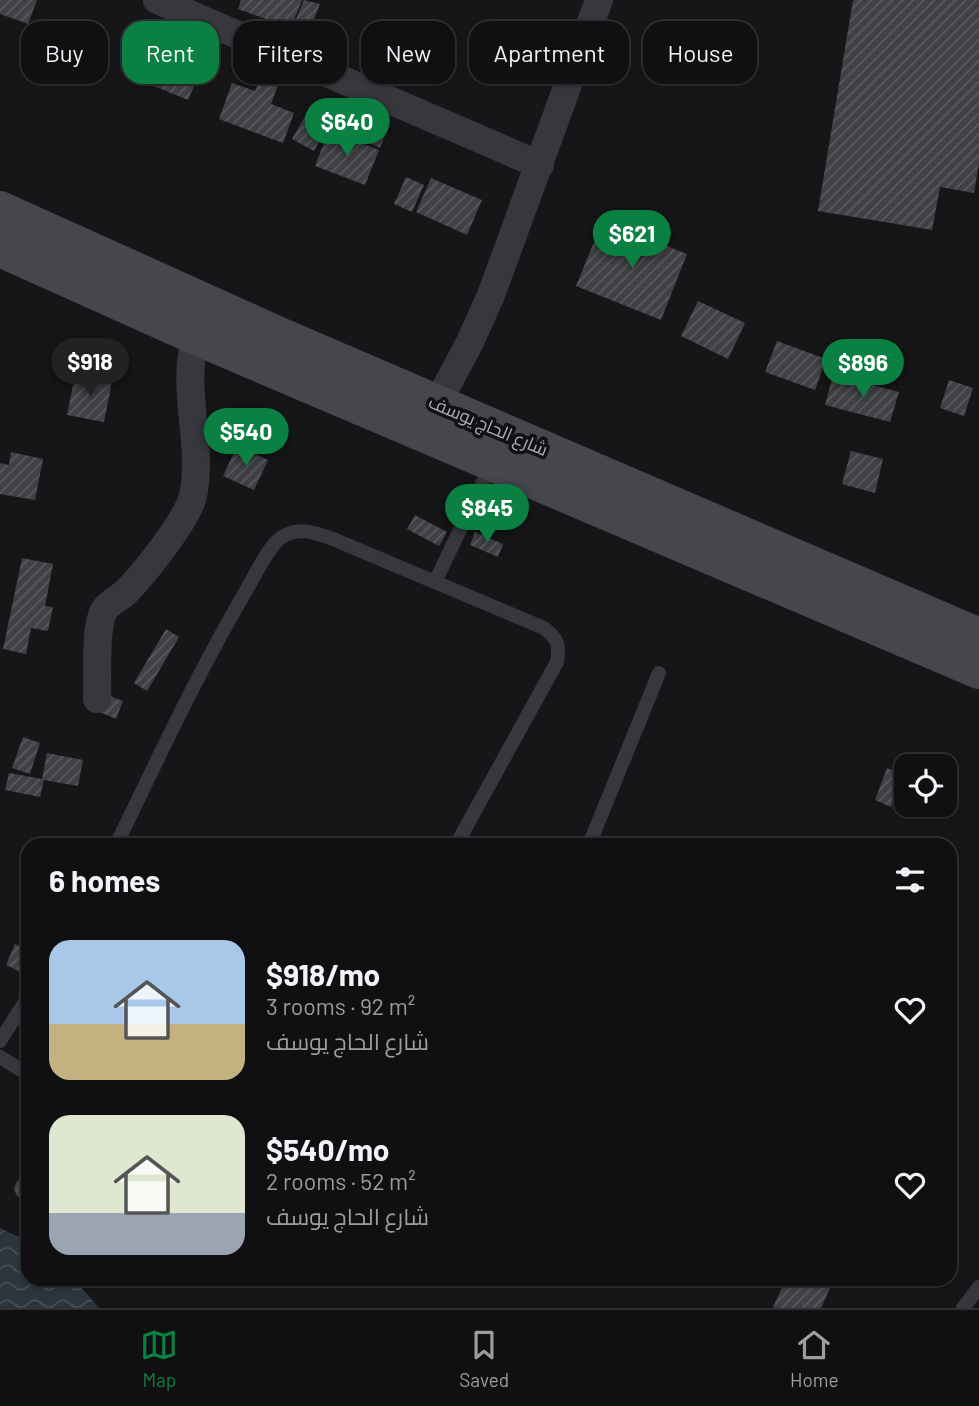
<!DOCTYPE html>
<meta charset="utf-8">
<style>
:root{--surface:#101012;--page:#19191b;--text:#f1f3f6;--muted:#9c9d9f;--line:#303032;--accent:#0b8043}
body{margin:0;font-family:Barlow,Cairo,sans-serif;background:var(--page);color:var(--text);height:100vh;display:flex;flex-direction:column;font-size:26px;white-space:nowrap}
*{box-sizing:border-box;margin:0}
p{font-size:23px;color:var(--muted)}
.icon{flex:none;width:38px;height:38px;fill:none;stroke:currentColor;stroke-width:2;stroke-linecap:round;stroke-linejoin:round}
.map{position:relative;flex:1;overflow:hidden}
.drawer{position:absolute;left:21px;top:838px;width:936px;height:448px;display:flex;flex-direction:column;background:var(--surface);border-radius:21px;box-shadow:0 2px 5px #0004,0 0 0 2px var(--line)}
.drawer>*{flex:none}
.hud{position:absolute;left:21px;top:21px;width:938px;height:63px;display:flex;gap:14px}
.fabs{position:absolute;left:894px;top:754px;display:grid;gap:14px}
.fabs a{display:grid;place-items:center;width:63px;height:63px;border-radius:14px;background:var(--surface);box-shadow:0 2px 5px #0004,0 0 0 2px var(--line);font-size:35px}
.price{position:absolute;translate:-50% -60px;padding:0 16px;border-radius:24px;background:var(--accent);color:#fff;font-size:23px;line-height:46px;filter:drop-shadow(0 2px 4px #0008)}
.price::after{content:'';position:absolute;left:50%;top:42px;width:21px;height:16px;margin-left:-10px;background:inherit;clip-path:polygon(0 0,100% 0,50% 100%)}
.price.on{background:#222;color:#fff}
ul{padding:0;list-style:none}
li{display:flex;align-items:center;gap:21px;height:175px;padding:0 28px}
li span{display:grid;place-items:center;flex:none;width:196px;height:140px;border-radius:21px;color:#555}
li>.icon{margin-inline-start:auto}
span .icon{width:84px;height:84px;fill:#fffc;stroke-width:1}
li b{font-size:30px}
h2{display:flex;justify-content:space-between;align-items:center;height:84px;padding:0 28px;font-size:30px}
.chip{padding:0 24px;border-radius:21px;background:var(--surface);box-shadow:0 2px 5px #0004,0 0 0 2px var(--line);font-size:24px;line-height:63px}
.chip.on{background:var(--accent);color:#fff}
.tabs{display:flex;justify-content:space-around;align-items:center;height:98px;border-top:2px solid var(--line);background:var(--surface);font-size:19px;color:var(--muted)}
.tabs a{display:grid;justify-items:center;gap:4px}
.tabs .on{color:var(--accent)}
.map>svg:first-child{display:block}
.water{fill:url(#water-waves)}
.building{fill:url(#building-hatch)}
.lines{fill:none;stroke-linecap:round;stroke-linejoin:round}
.service{stroke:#37383d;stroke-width:14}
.minor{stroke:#37383d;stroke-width:28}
.secondary{stroke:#45474d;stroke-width:38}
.labels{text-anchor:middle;stroke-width:7;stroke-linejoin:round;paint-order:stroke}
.street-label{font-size:18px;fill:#a8adb8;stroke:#111113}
</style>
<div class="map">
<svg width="979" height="1308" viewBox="0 0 979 1308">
<defs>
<pattern id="water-waves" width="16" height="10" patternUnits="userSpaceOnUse" patternTransform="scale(1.75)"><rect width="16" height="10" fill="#2c353c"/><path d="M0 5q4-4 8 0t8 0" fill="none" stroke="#485056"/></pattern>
<pattern id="building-hatch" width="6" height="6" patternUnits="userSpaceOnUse" patternTransform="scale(1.75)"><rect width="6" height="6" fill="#404145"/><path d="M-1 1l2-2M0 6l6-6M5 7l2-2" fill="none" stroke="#595a5e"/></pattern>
</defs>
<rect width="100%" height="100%" fill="#161618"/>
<!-- water -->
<path class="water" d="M0,1228L28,1242V1279H74L99,1308H0Z"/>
<!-- building -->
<path class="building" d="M0,0H37L28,24L0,14Z
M241,0H302L291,28L238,9Z
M304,0L320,4L305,42L289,36Z
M853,0H979V163L974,193L940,187L932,230L818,211Z
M178,21L200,30L193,46L171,36Z
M158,44L204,63L188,100L142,81Z
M261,76L279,82L271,104L294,113L283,143L219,119L232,83L255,91Z
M308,111L330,123L314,151L292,139Z
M356,114L388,129L380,148L347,133Z
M329,130L379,150L365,185L315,166Z
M406,177L424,185L412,212L394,204Z
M431,178L482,200L467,235L416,212Z
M603,220L687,254L661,320L576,286Z
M698,301L745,323L728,359L681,336Z
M777,341L826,359L815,390L765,372Z
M75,375L112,382L104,422L67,415Z
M832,379L853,384L854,380L899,392L890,422L825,405Z
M949,380L973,388L964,416L940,408Z
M237,446L268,460L254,490L223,476Z
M851,451L883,459L875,493L842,484Z
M11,452L43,459L35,500L0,494V463L9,465Z
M415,515L447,532L439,546L407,529Z
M475,532L503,544L498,557L470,545Z
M22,558L53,564L45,606L53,607L48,631L31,628L26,654L3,649Z
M166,629L179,637L147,691L134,683Z
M104,694L123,701L116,719L97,711Z
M23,737L40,743L30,774L12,768Z
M47,753L83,760L78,786L44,780L40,797L5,790L9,773L42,779Z
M887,768L904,775L891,807L875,800Z
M15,944L28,950V962L23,973L6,965Z
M28,1176V1201L17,1196L14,1189L16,1183L20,1178Z
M786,1279H822L832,1284L821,1308H775L773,1307Z"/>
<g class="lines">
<!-- service -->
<path class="service" d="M435,582L492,463
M116,845C158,759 198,672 247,589C255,575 269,545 282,537C299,526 317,533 333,539L544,628C558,639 560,645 557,662L456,845
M589,845L659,673
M0,1041L28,997
M0,1057L28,1074
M963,1308L979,1287"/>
<!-- minor -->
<path class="minor" d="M157,0L540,165
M437,404L470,342L491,295L599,0
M97,699C98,678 94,625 105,609C110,602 120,598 126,592C144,574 187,520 193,496C204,443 180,390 196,336"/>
<!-- secondary -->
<path class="secondary" d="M0,210L277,335L979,637
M0,248L196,336L979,670"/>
</g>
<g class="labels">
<!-- street labels -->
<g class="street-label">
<text transform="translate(488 426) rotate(23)" y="6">شارع الحاج يوسف</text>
</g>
</g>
</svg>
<div class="fabs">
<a><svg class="icon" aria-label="locate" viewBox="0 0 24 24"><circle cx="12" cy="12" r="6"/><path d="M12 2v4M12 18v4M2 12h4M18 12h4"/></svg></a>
</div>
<b class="price" style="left:347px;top:158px">$640</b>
<b class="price" style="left:632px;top:270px">$621</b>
<b class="price on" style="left:90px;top:398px">$918</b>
<b class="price" style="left:863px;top:399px">$896</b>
<b class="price" style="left:246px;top:468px">$540</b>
<b class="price" style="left:487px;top:544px">$845</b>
<div class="hud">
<a class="chip">Buy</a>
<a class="chip on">Rent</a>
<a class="chip">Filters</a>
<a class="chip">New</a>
<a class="chip">Apartment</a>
<a class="chip">House</a>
</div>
<section class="drawer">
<h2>6 homes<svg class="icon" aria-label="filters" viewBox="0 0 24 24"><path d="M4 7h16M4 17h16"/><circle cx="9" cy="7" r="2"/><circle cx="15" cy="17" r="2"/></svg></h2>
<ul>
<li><span style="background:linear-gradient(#a9c7e8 60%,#c2b280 0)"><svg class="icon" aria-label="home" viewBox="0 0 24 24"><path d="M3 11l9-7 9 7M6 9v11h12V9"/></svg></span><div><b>$918/mo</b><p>3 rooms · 92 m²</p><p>شارع الحاج يوسف</p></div><svg class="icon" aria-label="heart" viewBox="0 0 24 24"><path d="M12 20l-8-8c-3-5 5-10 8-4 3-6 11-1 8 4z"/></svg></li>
<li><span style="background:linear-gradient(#dfe7d0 70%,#9aa5b1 0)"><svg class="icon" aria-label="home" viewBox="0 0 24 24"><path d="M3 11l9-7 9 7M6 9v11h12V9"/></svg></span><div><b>$540/mo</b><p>2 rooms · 52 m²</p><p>شارع الحاج يوسف</p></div><svg class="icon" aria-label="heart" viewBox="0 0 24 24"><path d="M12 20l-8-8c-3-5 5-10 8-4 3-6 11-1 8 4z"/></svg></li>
</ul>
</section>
</div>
<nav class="tabs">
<a class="on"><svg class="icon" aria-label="map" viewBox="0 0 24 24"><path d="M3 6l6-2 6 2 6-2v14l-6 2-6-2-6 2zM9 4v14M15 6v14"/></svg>Map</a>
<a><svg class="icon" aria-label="saved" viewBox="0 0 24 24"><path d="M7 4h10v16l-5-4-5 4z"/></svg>Saved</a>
<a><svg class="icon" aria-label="home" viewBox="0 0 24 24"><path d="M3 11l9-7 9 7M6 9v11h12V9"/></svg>Home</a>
</nav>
